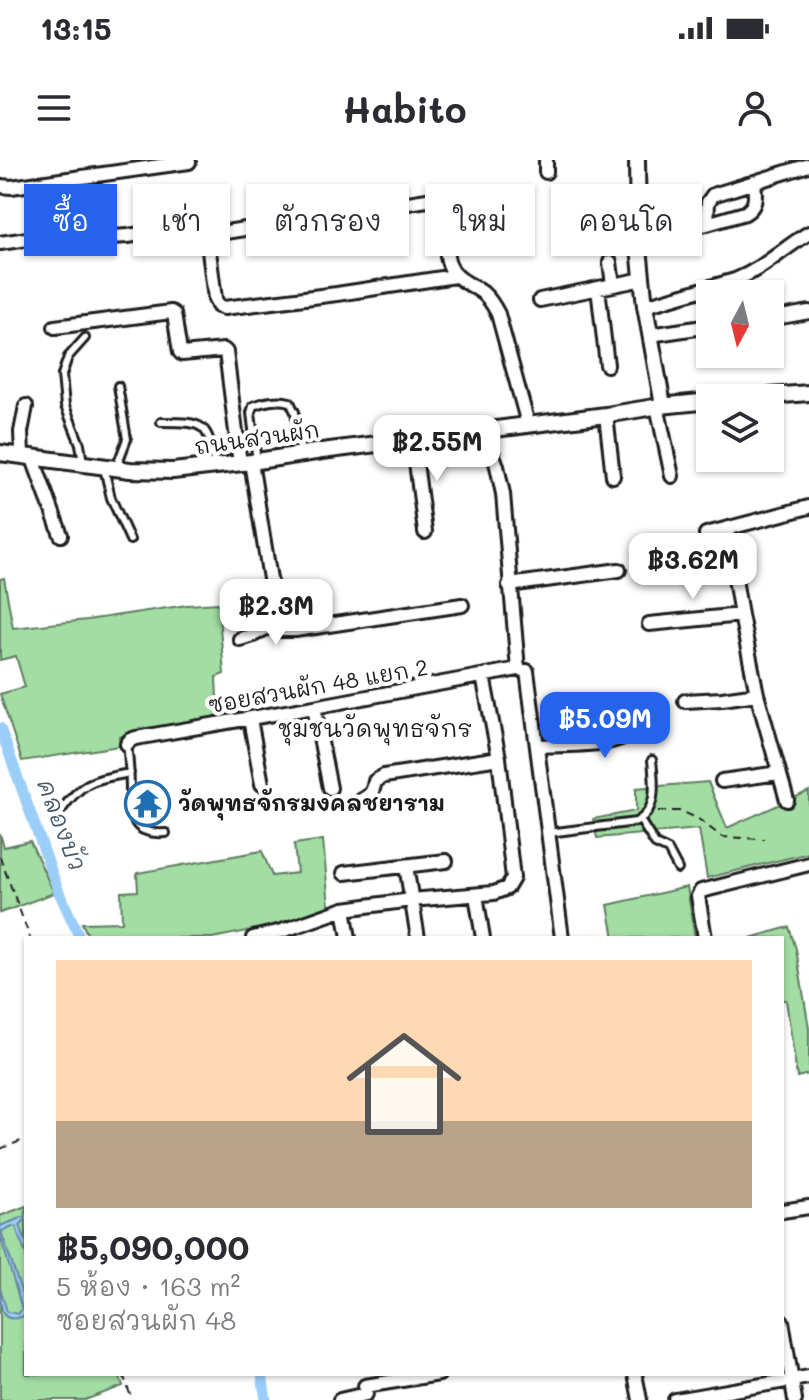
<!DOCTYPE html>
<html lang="th">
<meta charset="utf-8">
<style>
:root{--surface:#fff;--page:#f7f7f7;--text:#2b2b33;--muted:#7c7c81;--accent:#2563eb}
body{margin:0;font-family:Mali,"Playpen Sans Thai",sans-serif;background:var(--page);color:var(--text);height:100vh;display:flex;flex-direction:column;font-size:30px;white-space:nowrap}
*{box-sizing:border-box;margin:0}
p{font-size:26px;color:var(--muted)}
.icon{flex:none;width:44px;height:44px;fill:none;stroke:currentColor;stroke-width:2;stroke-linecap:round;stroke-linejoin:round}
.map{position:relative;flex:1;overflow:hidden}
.details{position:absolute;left:24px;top:776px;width:760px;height:440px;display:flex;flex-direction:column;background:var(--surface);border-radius:0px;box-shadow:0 2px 6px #0004}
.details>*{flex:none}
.guide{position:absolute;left:24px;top:24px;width:762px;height:72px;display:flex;gap:16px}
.needle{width:52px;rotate:187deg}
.buttons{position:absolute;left:696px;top:120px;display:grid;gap:16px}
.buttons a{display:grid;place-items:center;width:88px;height:88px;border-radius:0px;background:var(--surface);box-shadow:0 2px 6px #0004;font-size:40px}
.price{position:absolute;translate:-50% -68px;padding:0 18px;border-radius:16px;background:#fff;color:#222;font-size:26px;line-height:52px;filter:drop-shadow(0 2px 4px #0008)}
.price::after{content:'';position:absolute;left:50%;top:48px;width:24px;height:18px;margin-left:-12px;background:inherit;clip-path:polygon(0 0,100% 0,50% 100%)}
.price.on{background:var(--accent);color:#fff}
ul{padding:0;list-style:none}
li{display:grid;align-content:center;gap:16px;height:424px;padding:0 32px}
li span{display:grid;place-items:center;height:248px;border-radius:0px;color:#555}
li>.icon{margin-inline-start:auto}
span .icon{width:144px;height:144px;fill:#fffc;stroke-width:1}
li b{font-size:34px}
.chip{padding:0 28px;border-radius:0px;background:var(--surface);box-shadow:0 2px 6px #0004;font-size:28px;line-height:72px}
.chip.on{background:var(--accent);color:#fff}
.status{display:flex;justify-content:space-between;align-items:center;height:56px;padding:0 40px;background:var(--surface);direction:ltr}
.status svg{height:22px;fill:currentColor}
header{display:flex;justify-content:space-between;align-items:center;height:104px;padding:0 32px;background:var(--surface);font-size:36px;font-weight:800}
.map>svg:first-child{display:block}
.green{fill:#a2dda3;stroke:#5f7c60;stroke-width:2}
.water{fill:#9acef8;stroke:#6887a0;stroke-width:2}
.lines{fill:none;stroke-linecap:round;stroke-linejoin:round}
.canal{stroke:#9acef8;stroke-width:11}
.service-casing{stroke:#1c1c1c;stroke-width:12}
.minor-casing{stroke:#1c1c1c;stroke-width:18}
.tertiary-casing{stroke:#1c1c1c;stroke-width:20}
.path{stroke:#1c1c1c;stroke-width:2;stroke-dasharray:8 6;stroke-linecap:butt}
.service{stroke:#fff;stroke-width:6}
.minor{stroke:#fff;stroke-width:12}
.tertiary{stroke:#fff;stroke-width:14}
.labels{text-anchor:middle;stroke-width:8;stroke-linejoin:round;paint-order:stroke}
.street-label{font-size:22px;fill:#1c1c1c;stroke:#fff}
.poi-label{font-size:22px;font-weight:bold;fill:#1c1c1c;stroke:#fff;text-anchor:start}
.neighbourhood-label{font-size:24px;fill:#1c1c1c;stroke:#fff}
.water-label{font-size:24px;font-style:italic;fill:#485a69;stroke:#fff}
</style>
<div class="status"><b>13:15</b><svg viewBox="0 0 49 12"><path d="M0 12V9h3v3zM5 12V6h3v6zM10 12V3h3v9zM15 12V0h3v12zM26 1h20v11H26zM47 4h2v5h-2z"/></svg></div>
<header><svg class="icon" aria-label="menu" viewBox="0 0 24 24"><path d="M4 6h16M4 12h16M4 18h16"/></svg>Habito<svg class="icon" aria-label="person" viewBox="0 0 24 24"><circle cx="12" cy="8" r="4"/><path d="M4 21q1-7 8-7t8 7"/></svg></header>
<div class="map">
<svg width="809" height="1240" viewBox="0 0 809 1240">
<rect width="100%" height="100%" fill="#fff"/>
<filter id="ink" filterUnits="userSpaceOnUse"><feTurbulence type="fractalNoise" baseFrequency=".0125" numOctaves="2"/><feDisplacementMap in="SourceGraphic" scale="16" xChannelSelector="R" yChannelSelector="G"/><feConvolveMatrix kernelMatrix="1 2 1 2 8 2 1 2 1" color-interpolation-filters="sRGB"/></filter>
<g filter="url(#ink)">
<!-- green -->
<path class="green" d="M4,418L13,468L87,460L187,445L218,443L224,514L216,517L218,558L119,577L120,586L22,601L0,534L25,527L16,496L0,500V419Z
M708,622L727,668L809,631V693L707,718L699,669L597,678L593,659L636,651V628Z
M0,674L4,687L30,681L54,733L0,753Z
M323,680L329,746L273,766L212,778H89L82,763L122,762L121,732L138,731L137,713L262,691L272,716L297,713L294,684Z
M687,727L695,778H614L608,745Z
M789,767L796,789L809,868V914L797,917L786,840H782V778H750Z
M26,1046V1214H119L123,1226L85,1240H0V1056Z"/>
<!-- water -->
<path class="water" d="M26,1056V1059L20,1065L26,1083V1095L16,1067L12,1066L2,1071V1074L26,1146V1155C1,1166 0,1150 0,1128L7,1152L18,1154L22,1149L0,1075V1066Z"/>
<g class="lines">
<!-- canal -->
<path class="canal" d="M0,568L58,730L80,778
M262,1214L266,1240"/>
<defs>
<path id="service" d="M161,262C205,262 208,262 215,307
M257,302L251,253L253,246C264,241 279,239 290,242L295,252L301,294
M83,303L80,284L65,246L62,215L68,197L85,178
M104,308L111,338L130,380
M116,308L127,279L118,226
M127,584C129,599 130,614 130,629C132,658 130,675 166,673
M60,652C83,620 93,620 130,613
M640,660L655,684L668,690L678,709
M548,673L636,662C659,650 654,622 652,600"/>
<path id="minor" d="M546,0V12
M0,26L11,27L189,2
M564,54L639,39
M707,64L745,53C758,45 755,35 754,22
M207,75L427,40L435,42C449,58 442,85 449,104C455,120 470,123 483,133C490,139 494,146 498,154L528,264
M638,78L707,64L708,42L713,35L809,5
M0,83L84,71L112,77L128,76L199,65L207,75L215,139L218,146L224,148L337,134L455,116
M610,102L613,125
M598,128L607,205
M540,140L643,119
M645,146L735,120C765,108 782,89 809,73
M770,159L809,152
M55,167L171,152L174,154L180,192L182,194L224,190L226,192L240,304
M650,175L710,166
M657,246L672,316
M606,255L613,316
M484,270L497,306L503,334L518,509L527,511L562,778
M413,279L425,372
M22,295L21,272L26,246
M32,296L61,375
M251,302L277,462L281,470H295L462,445
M727,370L741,455L757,534L787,640
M706,374L809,347
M509,425L619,410
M649,464L741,455
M240,479L253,475L277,462
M685,541L722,539L757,534
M314,547L330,628
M250,559L262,624
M127,584L130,580L136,578L314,547L518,509
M537,586C556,585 611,586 624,576C635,568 631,552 643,545
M722,621L779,613
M361,640C371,635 373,632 375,621L384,616L499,598
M406,706L418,778
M344,713L446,701
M476,735L483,778
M344,749L349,778
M253,778L282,771L344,749L411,740L494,733L507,728L513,718L499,598L483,516
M705,778L698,736L701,731L809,704
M782,1051L809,1047
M782,1161L795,1240
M635,1214L640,1240
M365,1226L439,1214
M340,1240L366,1234
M675,1240L809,1217"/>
<path id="tertiary" d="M637,0L638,78L645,146L663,245
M744,238L809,233
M0,293L130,310L173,311L251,302L322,291L606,255L660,246L710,241"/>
</defs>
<!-- service casing -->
<use href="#service" class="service-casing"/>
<!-- minor casing -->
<use href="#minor" class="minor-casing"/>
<!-- tertiary casing -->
<use href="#tertiary" class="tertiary-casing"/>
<!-- path -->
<path class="path" d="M658,651H680L697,658L722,677L764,679
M0,697L30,778
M0,989L26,979
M123,1214L132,1240"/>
<!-- service -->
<use href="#service" class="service"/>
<!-- minor -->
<use href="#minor" class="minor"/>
<!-- tertiary -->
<use href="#tertiary" class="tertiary"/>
</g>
</g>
<!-- icons -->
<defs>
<symbol id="temple-ring" viewBox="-11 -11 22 22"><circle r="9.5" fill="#fff" stroke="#1f6fb2" stroke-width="1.5"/><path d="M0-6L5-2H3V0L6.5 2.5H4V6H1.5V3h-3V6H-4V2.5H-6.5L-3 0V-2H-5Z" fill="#1f6fb2"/></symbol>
</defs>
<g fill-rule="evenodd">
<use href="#temple-ring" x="122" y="618" width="51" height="51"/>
</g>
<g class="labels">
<!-- street labels -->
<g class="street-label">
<text transform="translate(257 278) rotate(-8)" y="8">ถนนสวนผัก</text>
<text transform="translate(318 526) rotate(-10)" y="8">ซอยสวนผัก 48 แยก 2</text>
</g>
<!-- poi labels -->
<g class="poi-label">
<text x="178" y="651">วัดพุทธจักรมงคลชยาราม</text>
</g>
<!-- neighbourhood labels -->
<g class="neighbourhood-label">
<text x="375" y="577">ชุมชนวัดพุทธจักร</text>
</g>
<!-- water labels -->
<g class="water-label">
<text transform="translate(61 665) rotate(69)" y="8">คลองบัว</text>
</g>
</g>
</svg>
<div class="buttons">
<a><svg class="needle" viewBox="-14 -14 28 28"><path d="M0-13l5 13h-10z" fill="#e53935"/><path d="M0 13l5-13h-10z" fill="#7c7c81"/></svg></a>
<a><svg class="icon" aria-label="layers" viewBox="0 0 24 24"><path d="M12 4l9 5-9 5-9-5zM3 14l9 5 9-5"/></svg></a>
</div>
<b class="price" style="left:437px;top:323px">฿2.55M</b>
<b class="price" style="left:693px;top:441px">฿3.62M</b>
<b class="price" style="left:276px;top:487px">฿2.3M</b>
<b class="price on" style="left:605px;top:600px">฿5.09M</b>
<div class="guide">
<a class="chip on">ซื้อ</a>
<a class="chip">เช่า</a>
<a class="chip">ตัวกรอง</a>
<a class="chip">ใหม่</a>
<a class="chip">คอนโด</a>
</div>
<section class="details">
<ul>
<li><span style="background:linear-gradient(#ffd9b3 65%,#b9a48a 0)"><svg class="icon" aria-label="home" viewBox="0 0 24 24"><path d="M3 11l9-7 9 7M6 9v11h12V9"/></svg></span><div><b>฿5,090,000</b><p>5 ห้อง · 163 m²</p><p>ซอยสวนผัก 48</p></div></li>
</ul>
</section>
</div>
